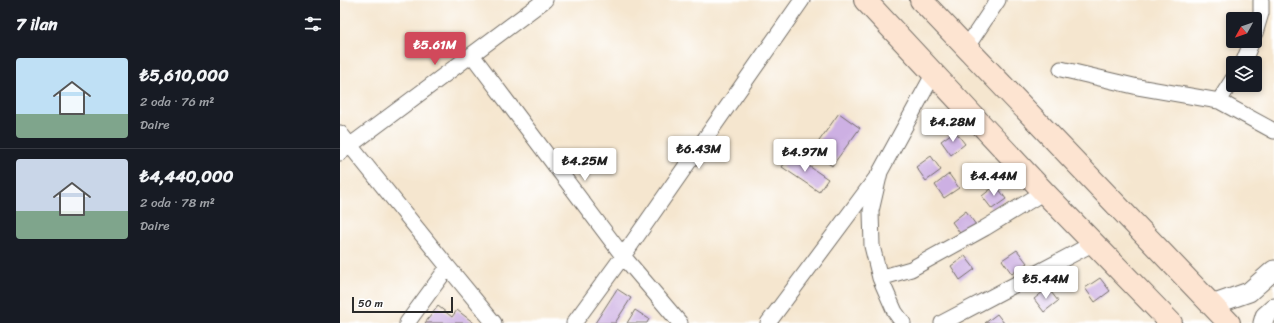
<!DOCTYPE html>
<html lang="tr">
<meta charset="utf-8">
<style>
:root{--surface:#171b24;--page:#20242c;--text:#f1f3f6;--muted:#9ea1a6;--line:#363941;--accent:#d1495b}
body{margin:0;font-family:Sriracha,sans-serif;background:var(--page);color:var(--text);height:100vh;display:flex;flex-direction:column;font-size:15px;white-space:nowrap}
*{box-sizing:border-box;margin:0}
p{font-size:13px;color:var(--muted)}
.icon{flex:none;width:22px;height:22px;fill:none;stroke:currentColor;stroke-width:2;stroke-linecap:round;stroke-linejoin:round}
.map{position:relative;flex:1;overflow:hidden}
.side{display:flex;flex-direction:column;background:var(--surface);width:340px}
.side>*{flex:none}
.needle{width:26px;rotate:230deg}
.tools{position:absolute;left:886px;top:12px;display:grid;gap:8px}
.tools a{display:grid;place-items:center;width:36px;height:36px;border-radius:4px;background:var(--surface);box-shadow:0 2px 6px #0003;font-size:20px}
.scale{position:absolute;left:12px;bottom:10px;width:101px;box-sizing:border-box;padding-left:4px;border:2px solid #2b2b2b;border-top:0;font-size:11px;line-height:14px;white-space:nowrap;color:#2b2b2b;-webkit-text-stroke:3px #fff;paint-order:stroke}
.price{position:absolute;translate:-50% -34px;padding:0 9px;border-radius:4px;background:#fff;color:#222;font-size:13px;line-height:26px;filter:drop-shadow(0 1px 2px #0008)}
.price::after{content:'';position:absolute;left:50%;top:24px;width:12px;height:9px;margin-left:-6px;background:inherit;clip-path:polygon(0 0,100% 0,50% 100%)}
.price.active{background:var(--accent);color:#fff}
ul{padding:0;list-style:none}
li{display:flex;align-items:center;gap:12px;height:100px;padding:0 16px}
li+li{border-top:1px solid var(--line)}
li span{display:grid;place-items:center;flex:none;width:112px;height:80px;border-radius:4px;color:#555}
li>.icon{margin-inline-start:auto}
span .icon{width:48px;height:48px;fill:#fffc;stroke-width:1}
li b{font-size:17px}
h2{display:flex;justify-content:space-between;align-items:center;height:48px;padding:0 16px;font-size:17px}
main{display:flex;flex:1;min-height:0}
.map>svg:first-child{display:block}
.building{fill:#cdb0e3}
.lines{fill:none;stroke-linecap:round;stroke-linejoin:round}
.minor-casing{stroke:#726c64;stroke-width:17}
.tertiary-casing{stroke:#726c64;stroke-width:21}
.secondary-casing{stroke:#726c64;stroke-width:24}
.minor{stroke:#fff;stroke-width:15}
.tertiary{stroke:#fff;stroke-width:19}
.secondary{stroke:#fde4d1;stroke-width:22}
</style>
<main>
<section class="side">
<h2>7 ilan<svg class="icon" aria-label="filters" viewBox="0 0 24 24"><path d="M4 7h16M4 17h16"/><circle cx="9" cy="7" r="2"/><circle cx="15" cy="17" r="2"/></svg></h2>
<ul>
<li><span style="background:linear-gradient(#bfe0f5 70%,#7fa58c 0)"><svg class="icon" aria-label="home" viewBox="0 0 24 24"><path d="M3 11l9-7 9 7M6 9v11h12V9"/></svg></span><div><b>₺5,610,000</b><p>2 oda · 76 m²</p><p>Daire</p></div></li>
<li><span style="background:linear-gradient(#c9d6e8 65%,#7fa58c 0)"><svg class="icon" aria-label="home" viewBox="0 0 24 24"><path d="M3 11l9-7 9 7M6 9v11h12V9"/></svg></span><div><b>₺4,440,000</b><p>2 oda · 78 m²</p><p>Daire</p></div></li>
</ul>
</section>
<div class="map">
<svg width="934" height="323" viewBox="0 0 934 323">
<rect width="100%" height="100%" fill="#fff"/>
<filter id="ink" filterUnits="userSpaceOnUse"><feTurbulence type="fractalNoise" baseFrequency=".025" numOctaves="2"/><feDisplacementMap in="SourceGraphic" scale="8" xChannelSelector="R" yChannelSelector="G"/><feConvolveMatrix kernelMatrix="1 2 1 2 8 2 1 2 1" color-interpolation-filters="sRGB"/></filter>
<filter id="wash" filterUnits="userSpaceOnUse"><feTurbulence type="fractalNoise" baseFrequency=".012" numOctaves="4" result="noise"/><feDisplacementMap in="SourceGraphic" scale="16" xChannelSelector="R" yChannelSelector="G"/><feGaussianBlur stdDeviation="0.9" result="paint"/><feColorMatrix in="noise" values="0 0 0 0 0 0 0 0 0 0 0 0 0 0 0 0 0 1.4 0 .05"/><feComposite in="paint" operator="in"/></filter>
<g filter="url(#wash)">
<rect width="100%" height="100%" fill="#f5e6cf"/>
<g id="blocks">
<!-- building -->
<path class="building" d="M499,113L520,128L492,166L472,151Z
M615,131L625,144L611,155L601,141Z
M451,154L488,179L479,192L442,167Z
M591,156L601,170L586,181L576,167Z
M609,174L619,188L604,198L595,185Z
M656,185L666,199L652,209L642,196Z
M626,211L636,225L622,236L612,222Z
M677,250L687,263L672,274L662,260Z
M625,256L635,269L620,280L611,266Z
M760,278L770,291L755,302L745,288Z
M708,288L718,301L704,312L694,299Z
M277,289L291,298L275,323H255Z
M98,306L112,317L117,310L134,323H85Z
M295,310L309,319L307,323H287Z
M657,314L664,323H645Z"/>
</g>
</g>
<g filter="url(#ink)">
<use href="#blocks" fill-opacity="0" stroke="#726c64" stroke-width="1"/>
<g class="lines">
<defs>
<path id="minor" d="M915,33L921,13V0
M626,48L658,0
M132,55L283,256L340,323
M903,63L912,41
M721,69L798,87L879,101L934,131
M879,101L893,79
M0,133L108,267L154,323
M0,153L205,0
M540,278L571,269L645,228L704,192
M67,323L108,267
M234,323L283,256L462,0
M428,323L536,178
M563,323L555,312L540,278L532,246L531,211L540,172L594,73
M602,323L754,243"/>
<path id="tertiary" d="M872,305L909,292L934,270
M923,323L925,316L934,308"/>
<path id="secondary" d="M525,0L704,192L831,323
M581,0L889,323"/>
</defs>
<!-- minor casing -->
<use href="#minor" class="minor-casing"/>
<!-- tertiary casing -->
<use href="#tertiary" class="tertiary-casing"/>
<!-- secondary casing -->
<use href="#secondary" class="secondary-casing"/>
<!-- minor -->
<use href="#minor" class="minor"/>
<!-- tertiary -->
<use href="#tertiary" class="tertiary"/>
<!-- secondary -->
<use href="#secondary" class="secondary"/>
</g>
</g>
</svg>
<div class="tools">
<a><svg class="needle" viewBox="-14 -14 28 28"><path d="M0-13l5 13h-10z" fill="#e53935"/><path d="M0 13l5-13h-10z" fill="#9ea1a6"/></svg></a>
<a><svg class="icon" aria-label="layers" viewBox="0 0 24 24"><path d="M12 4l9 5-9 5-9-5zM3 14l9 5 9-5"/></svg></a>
</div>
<div class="scale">50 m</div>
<b class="price active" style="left:95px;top:66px">₺5.61M</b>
<b class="price" style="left:613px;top:143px">₺4.28M</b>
<b class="price" style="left:359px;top:170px">₺6.43M</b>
<b class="price" style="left:465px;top:173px">₺4.97M</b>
<b class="price" style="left:245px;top:182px">₺4.25M</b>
<b class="price" style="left:654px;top:197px">₺4.44M</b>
<b class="price" style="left:706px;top:300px">₺5.44M</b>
</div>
</main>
